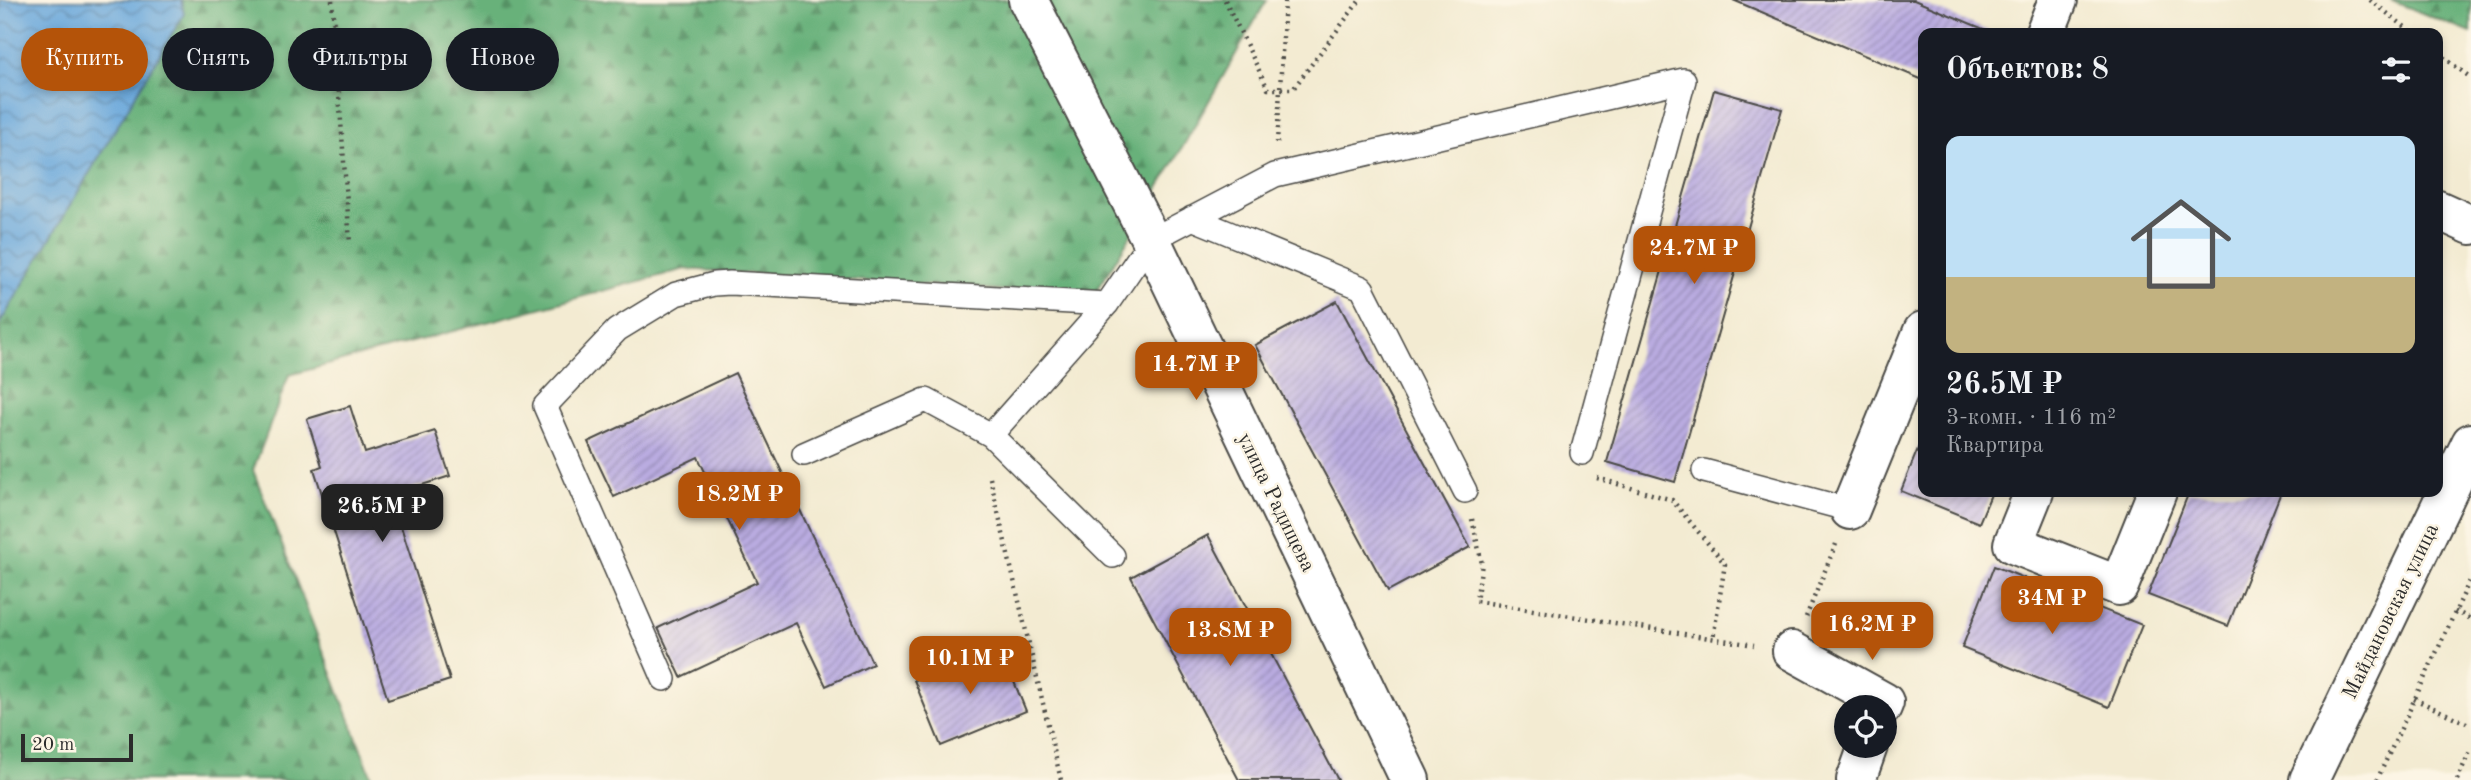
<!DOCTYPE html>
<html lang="ru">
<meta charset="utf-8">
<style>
:root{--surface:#171b24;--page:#242831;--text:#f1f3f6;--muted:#9ea1a6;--line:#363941;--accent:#b45309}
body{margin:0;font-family:"Old Standard TT",serif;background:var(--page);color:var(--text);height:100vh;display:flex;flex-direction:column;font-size:26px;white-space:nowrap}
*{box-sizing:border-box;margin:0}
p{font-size:23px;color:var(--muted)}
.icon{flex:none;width:38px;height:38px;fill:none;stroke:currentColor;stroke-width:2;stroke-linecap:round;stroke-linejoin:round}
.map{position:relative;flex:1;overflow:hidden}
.panel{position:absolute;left:1918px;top:28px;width:525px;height:469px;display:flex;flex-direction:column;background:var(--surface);border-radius:14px;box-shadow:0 4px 10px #0003}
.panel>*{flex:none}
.guide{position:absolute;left:21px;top:28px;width:665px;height:63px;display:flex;gap:14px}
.controls{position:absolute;left:1834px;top:695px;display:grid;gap:14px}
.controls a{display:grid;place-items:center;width:63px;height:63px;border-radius:50%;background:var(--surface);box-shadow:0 4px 10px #0003;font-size:35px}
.scale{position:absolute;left:21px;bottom:18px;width:112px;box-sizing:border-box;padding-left:7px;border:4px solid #2b2b2b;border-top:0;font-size:19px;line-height:24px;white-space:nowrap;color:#2b2b2b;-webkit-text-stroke:5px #fcf5e5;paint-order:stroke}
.price{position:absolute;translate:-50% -60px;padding:0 16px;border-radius:14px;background:var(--accent);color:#fff;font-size:23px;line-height:46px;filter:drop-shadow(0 2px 4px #0008)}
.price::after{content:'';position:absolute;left:50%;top:42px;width:21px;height:16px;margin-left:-10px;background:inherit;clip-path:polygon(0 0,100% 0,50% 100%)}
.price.current{background:#222;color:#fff}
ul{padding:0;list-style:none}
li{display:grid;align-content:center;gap:14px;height:371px;padding:0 28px}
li+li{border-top:2px solid var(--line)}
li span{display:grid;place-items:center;height:217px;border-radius:14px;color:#555}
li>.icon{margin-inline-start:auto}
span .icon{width:126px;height:126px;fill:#fffc;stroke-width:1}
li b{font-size:30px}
h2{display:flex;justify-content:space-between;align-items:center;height:84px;padding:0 28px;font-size:30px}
.pill{padding:0 24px;border-radius:32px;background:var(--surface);box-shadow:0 4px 10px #0003;font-size:24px;line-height:63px}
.pill.current{background:var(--accent);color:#fff}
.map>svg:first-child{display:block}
.forest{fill:url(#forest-firs);stroke:#496e52;stroke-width:2}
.water{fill:url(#water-waves);stroke:#4a6983;stroke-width:2}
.building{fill:url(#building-hatch)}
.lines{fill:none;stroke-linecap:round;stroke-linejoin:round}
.service-casing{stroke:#494844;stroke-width:26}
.minor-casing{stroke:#494844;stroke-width:42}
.path{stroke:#494844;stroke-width:4.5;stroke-dasharray:2 5;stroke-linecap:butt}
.service{stroke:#fff;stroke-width:23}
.minor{stroke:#fff;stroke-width:38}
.labels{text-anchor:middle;stroke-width:5;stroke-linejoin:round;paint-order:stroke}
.street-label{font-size:21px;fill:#2b2b2b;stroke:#fcf5e5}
</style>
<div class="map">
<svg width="2471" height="780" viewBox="0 0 2471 780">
<defs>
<pattern id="forest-firs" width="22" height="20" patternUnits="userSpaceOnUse" patternTransform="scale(1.75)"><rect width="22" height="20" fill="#67b17a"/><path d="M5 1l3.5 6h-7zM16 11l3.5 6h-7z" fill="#559064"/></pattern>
<pattern id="water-waves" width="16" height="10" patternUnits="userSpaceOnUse" patternTransform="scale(1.75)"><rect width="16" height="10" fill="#69a7db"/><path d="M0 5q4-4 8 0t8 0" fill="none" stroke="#5788b2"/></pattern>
<pattern id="building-hatch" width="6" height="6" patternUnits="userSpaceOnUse" patternTransform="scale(1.75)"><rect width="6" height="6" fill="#baace1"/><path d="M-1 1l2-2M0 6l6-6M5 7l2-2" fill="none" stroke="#978cb7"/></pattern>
</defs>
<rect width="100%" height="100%" fill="#fcf5e5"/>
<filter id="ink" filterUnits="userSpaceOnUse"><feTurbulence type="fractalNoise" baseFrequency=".0143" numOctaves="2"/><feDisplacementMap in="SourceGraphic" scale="14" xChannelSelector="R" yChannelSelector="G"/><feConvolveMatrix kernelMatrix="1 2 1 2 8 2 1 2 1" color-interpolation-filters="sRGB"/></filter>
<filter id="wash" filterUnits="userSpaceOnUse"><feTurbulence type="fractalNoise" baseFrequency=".00686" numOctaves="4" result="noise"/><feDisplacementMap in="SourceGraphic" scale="28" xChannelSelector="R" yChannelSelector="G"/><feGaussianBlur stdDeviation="1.57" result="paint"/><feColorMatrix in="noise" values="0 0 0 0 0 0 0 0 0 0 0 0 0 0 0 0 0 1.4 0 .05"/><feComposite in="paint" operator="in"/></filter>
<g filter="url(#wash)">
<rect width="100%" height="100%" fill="#f3ebd2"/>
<!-- forest -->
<path class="forest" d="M181,0H1267C1209,99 1155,200 1093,296L685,269L289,375L253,470L373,780H0V323L183,14Z
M2390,0H2471V33Z"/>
<!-- water -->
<path class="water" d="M0,0H181L184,14L0,323Z"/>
<g id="blocks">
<!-- building -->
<path class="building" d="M1733,0H1914L1993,33H1923V80Z
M1714,90L1782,109L1675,482L1607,462Z
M1337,301L1470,547L1388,591L1255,345Z
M735,373L873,664L826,686L796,623L681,677L658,628L757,582L698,457L614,497L588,442Z
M350,406L365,453L435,431L450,476L391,495L450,680L388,700L314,469L322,466L307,419Z
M1923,436V492H1992L1979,523L1901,491Z
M2189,492H2281L2228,626L2148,595Z
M1208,535L1338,780H1239L1131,577Z
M1994,566L2142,625L2109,707L1962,648Z
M999,645L1026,711L941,746L914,680Z"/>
</g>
</g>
<g filter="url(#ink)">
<use href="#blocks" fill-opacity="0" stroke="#494844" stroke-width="2"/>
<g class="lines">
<defs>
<path id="service" d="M1192,218L1362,288L1465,491
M991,435L1107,304L1151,240L1275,175L1684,80L1582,453
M804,454L926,400L991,435L1113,556
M1704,471L1850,510
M664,679L545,406L617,330L676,294L714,284L730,283L1107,304"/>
<path id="minor" d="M1028,0L1151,240L1410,780
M2045,33L2058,0
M2438,210L2471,225
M2034,492L2013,544L2119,586L2157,492
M1850,510L1923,331
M1792,651L1884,702L1882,707
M1856,780L1868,746
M2309,780L2471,443"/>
</defs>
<!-- service casing -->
<use href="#service" class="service-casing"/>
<!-- minor casing -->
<use href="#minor" class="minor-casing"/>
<!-- path -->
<path class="path" d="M332,0L350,243
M1225,0L1268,89H1293L1360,0
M2370,0L2413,33
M2438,53L2471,78
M1277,143L1285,0
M990,478L1061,780
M1597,478L1672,500L1725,564L1713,639
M1472,519L1482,564L1476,601L1754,645
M2455,611L2471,619
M1806,617L1836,544
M2414,699L2471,725
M2377,780L2471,578
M2457,780L2471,749"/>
<!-- service -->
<use href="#service" class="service"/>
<!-- minor -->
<use href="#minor" class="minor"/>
</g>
</g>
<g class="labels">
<!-- street labels -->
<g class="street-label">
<text transform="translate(1277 502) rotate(64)" y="7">улица Радищева</text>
<text transform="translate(2390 611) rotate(-64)" y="7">Майдановская улица</text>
</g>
</g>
</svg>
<div class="controls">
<a><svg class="icon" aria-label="locate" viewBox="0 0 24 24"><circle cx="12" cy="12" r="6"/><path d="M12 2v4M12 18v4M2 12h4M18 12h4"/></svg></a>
</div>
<div class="scale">20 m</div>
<b class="price" style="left:1694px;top:286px">24.7M ₽</b>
<b class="price" style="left:1196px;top:402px">14.7M ₽</b>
<b class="price" style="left:739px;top:532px">18.2M ₽</b>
<b class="price current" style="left:382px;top:544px">26.5M ₽</b>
<b class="price" style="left:2052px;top:636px">34M ₽</b>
<b class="price" style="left:1872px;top:662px">16.2M ₽</b>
<b class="price" style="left:1230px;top:668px">13.8M ₽</b>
<b class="price" style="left:970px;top:696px">10.1M ₽</b>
<div class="guide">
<a class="pill current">Купить</a>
<a class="pill">Снять</a>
<a class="pill">Фильтры</a>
<a class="pill">Новое</a>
</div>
<section class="panel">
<h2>Объектов: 8<svg class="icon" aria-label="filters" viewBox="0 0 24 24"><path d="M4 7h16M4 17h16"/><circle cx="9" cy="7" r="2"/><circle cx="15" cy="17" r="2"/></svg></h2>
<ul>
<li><span style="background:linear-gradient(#bfe0f5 65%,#c2b280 0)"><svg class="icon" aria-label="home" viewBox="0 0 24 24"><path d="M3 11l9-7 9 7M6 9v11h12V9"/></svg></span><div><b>26.5M ₽</b><p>3-комн. · 116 m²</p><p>Квартира</p></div></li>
</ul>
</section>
</div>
